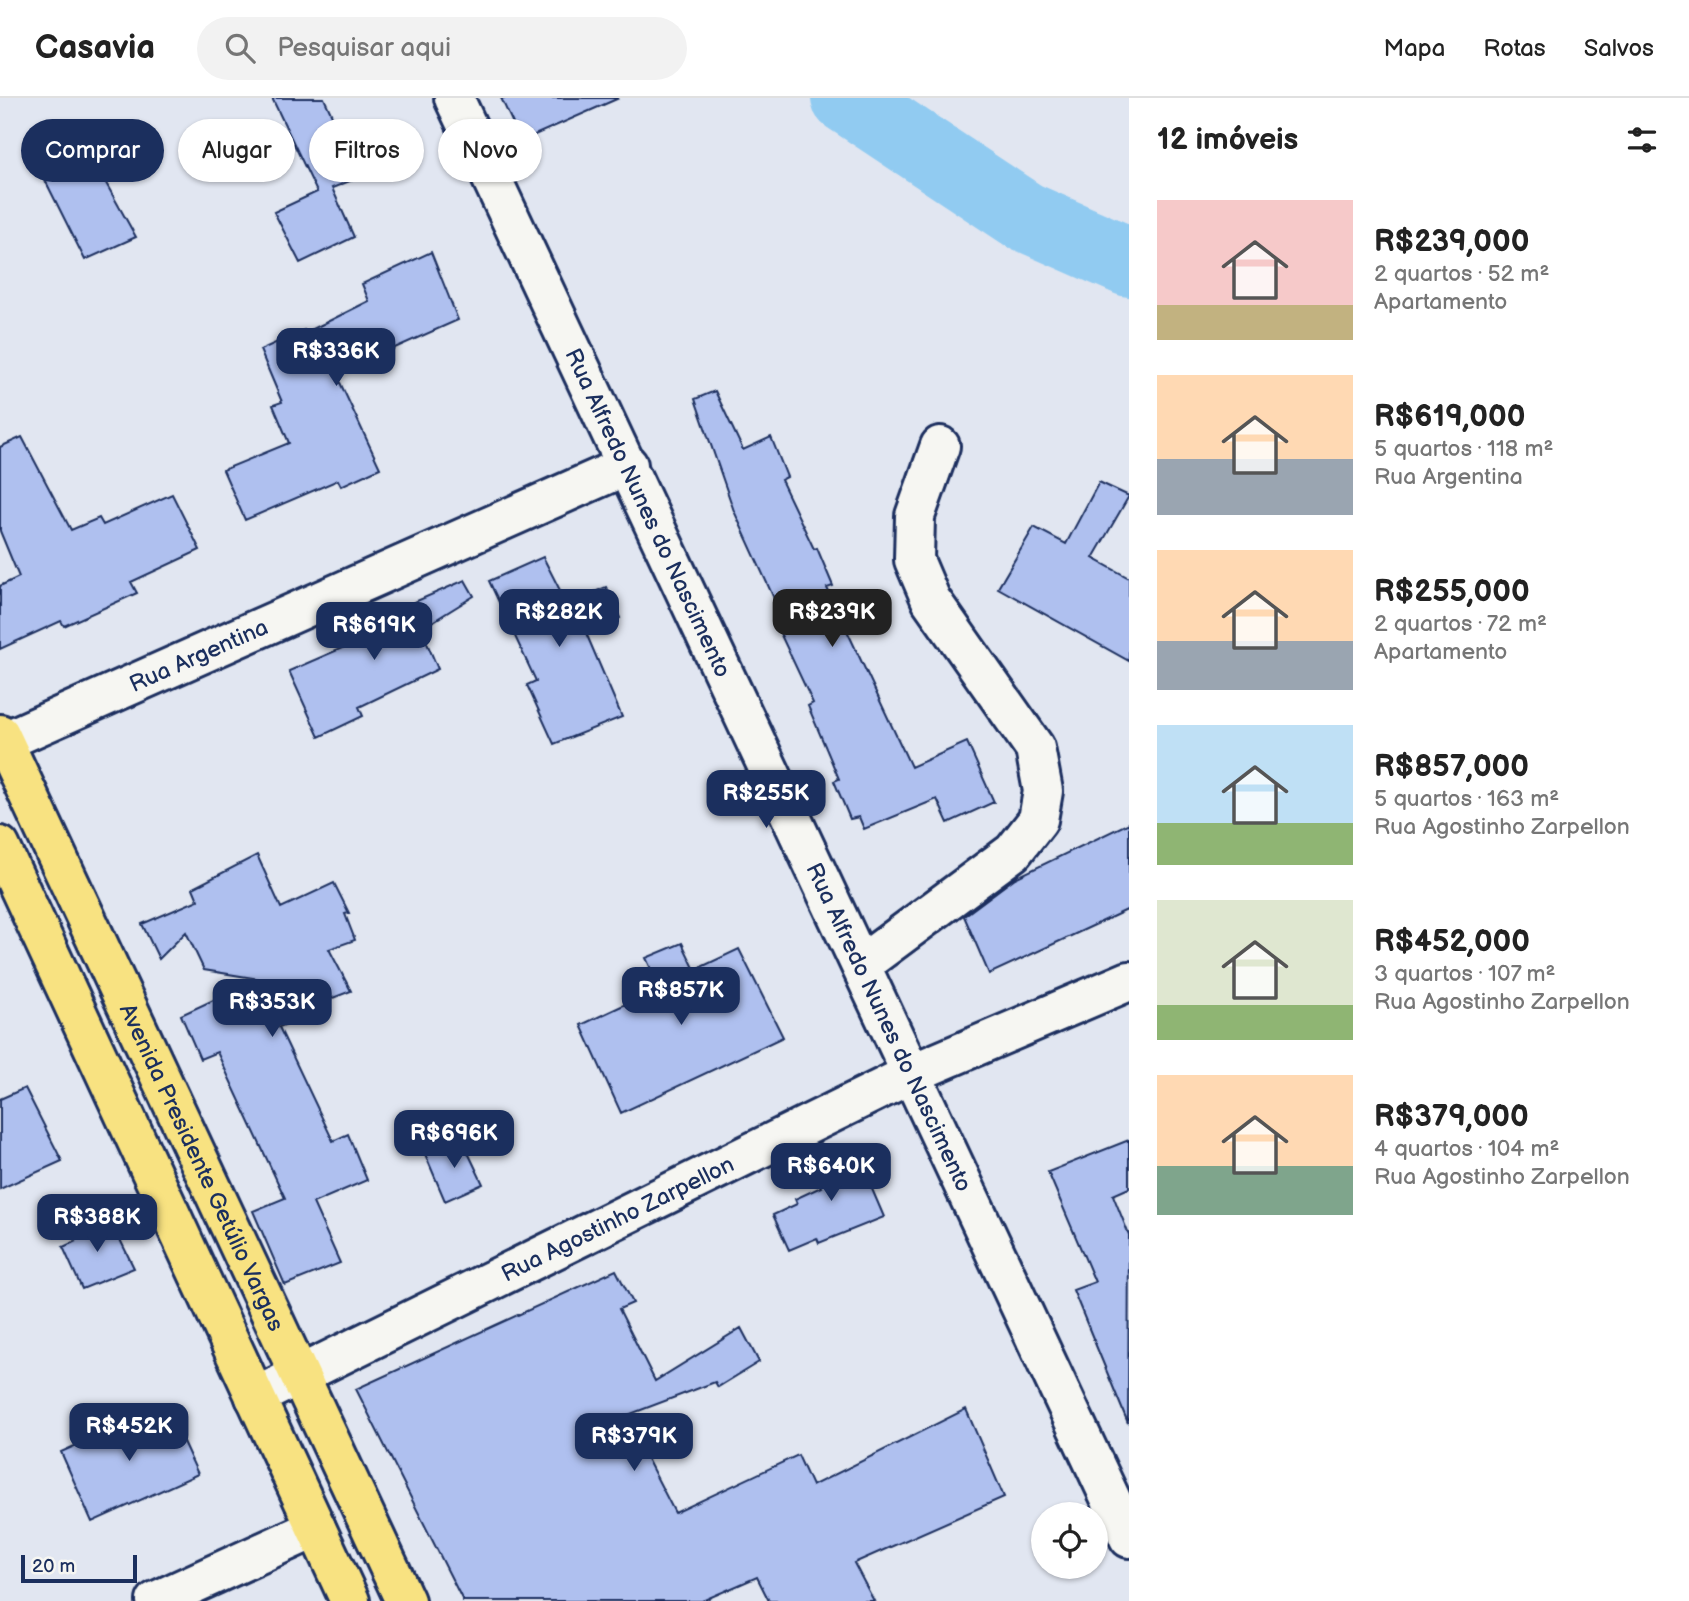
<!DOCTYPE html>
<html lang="pt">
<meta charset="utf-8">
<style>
:root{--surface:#fff;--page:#f2f2f2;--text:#222;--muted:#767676;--line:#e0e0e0;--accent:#1b2f5e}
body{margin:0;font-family:"Balsamiq Sans",sans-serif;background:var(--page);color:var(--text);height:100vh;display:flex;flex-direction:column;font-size:26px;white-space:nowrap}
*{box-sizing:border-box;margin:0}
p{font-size:23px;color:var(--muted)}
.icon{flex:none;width:38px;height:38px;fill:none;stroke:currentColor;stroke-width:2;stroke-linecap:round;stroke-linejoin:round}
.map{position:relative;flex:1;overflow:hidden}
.drawer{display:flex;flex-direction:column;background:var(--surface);width:560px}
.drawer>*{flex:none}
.hud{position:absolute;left:21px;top:21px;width:665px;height:63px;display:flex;gap:14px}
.controls{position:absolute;left:1031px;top:1404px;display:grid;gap:14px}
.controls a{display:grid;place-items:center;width:77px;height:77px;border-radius:50%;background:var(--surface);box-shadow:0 2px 5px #0004;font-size:35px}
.scale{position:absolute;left:21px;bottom:18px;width:116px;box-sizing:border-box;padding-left:7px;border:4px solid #1b2f5e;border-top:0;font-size:19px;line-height:24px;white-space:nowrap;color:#1b2f5e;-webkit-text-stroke:5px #f6f6f2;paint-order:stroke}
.price{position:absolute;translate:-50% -60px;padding:0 16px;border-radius:14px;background:var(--accent);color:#fff;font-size:23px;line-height:46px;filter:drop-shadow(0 2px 4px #0008)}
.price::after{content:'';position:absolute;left:50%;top:42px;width:21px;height:16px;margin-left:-10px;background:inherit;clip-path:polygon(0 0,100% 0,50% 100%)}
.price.current{background:#222;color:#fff}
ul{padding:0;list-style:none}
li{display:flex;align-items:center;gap:21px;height:175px;padding:0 28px}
li span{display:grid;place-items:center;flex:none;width:196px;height:140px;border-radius:0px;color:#555}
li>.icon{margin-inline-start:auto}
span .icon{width:84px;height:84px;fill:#fffc;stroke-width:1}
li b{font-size:30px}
h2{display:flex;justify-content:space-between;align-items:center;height:84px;padding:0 28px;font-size:30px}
.chip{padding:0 24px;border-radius:32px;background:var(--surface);box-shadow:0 2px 5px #0004;font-size:24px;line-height:63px}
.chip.current{background:var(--accent);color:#fff}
header{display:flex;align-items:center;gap:42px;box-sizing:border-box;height:98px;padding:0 35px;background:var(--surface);border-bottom:2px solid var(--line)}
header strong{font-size:33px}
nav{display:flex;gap:38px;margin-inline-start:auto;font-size:24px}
.search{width:490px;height:63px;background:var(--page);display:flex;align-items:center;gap:18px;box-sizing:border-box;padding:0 24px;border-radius:38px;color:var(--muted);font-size:26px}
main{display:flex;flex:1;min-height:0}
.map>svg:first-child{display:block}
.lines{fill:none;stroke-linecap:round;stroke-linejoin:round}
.river{stroke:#91cbf1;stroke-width:70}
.building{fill:#afc0ef;stroke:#1b2f5e;stroke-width:2}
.minor-casing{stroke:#1b2f5e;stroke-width:44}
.major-casing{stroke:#1b2f5e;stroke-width:44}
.minor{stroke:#f6f6f2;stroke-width:38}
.major{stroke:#f8e281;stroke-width:38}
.labels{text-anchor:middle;stroke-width:6;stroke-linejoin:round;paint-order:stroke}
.street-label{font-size:23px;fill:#1b2f5e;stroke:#f6f6f2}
</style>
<header>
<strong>Casavia</strong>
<div class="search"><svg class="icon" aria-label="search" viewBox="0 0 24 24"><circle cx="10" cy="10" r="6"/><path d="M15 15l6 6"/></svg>Pesquisar aqui</div>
<nav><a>Mapa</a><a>Rotas</a><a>Salvos</a></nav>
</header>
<main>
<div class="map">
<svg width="1129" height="1503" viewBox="0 0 1129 1503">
<rect width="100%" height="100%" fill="#e1e6f1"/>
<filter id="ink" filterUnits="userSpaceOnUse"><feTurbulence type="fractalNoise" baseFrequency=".0143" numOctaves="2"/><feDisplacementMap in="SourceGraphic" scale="14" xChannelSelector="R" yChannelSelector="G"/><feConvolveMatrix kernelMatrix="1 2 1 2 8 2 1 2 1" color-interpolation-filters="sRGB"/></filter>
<g filter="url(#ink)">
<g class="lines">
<!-- river -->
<path class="river" d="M846,0L1024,118L1129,164"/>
</g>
<!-- building -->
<path class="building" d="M272,0H324L360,79L332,90L354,139L300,165L274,114L317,94Z
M501,0H619L521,43Z
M92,60L136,139L85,162L45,82Z
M431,154L458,222L336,276L380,370L341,388L338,382L245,422L223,372L289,345L273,307L282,304L260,252L304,232L305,235L369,203L362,186Z
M715,293L743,352L771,339L787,379L781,382L814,451L817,450L833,488L827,490L911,669L967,644L994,704L948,725L937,701L864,731L859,719L850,721L834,683L839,681L808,608L813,605L780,535L788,531L734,413L695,301Z
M22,339L71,432L99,420L103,427L172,396L200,452L131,484L137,495L64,528L61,523L0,551V488L19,479L0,433V349Z
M1099,384L1129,398L1093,460L1129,480V563L998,490L1034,429L1066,446Z
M543,459L567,506L606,489L620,520L586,535L622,619L554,646L527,587L536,583L489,483Z
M465,482L474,498L421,531L438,571L359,609L363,618L319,639L289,573L386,531L380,519Z
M1129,725V811L989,876L964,818L1015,780Z
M257,757L281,810L334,785L349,815L345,816L355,842L329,851L351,893L283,919L287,926L279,929L333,1043L348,1036L367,1082L313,1105L340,1165L285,1187L253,1113L285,1100L217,954L200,961L181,917L259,881L204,872L186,834L159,861L142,826L198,802L193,790Z
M682,845L695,872L739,851L783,939L621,1015L581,927L660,890L646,860Z
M25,990L62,1063L0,1091V1001Z
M1129,1042V1090L1113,1097L1129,1137L1128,1325L1073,1192L1095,1184L1048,1074Z
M463,1044L483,1086L445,1103L425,1056L449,1046Z
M854,1049L884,1119L819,1145L817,1140L789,1152L773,1117L797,1106L795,1101L821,1089L811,1067Z
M109,1119L134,1170L82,1191L63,1149L76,1143L71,1135Z
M616,1172L633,1205L619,1211L655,1283L741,1230L759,1264L718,1289L715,1284L625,1318L675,1415L798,1357L812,1388L966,1311L1004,1399L854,1465L874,1503H769L757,1479L702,1503H463L356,1291Z
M166,1307L198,1376L92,1424L61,1354Z"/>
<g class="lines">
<defs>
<g id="minor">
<path id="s1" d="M454,0L1129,1440"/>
<path id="s2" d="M0,645L628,367"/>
<path d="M862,866L1013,754L1038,722L1043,693L1035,650L931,502L914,462L915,418L940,348"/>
<path id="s3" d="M255,1299L913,975L1129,883"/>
<path d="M156,1503L316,1430"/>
</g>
<g id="major">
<path id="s4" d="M0,636L405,1503"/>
<path d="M0,748L350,1503"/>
</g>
</defs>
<!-- minor casing -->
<use href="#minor" class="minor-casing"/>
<!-- major casing -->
<use href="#major" class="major-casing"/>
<!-- minor -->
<use href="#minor" class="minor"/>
<!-- major -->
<use href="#major" class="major"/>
</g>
</g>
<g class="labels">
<!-- street labels -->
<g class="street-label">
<text dy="8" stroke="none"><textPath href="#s1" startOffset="458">Rua Alfredo Nunes do Nascimento</textPath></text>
<text dy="8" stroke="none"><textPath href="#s2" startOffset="217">Rua Argentina</textPath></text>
<text dy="8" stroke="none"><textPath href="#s1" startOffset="1026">Rua Alfredo Nunes do Nascimento</textPath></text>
<text dy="8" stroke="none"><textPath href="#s4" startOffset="478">Avenida Presidente Getúlio Vargas</textPath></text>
<text dy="8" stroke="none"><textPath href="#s3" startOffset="404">Rua Agostinho Zarpellon</textPath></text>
</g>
</g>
</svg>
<div class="controls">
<a><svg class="icon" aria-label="locate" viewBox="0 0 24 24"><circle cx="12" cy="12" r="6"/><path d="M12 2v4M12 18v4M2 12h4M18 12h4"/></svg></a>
</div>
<div class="scale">20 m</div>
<b class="price" style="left:336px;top:290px">R$336K</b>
<b class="price" style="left:559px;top:551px">R$282K</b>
<b class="price current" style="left:832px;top:551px">R$239K</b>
<b class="price" style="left:374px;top:564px">R$619K</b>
<b class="price" style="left:766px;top:732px">R$255K</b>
<b class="price" style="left:681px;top:929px">R$857K</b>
<b class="price" style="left:272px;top:941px">R$353K</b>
<b class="price" style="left:454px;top:1072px">R$696K</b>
<b class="price" style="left:831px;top:1105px">R$640K</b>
<b class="price" style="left:97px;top:1156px">R$388K</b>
<b class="price" style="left:129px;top:1365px">R$452K</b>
<b class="price" style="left:634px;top:1375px">R$379K</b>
<div class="hud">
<a class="chip current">Comprar</a>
<a class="chip">Alugar</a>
<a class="chip">Filtros</a>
<a class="chip">Novo</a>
</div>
</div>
<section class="drawer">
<h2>12 imóveis<svg class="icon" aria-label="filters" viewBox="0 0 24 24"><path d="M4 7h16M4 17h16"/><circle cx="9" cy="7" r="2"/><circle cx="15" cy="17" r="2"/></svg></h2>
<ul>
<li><span style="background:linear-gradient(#f6c9c9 75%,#c2b280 0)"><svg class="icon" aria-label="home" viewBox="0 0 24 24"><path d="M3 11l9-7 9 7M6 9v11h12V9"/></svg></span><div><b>R$239,000</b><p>2 quartos · 52 m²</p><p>Apartamento</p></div></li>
<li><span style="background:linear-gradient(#ffd9b3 60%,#9aa5b1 0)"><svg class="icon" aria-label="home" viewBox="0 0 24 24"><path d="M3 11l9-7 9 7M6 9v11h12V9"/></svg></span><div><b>R$619,000</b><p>5 quartos · 118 m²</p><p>Rua Argentina</p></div></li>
<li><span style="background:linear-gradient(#ffd9b3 65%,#9aa5b1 0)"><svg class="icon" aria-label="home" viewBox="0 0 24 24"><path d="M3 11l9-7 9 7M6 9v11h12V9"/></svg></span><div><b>R$255,000</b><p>2 quartos · 72 m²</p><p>Apartamento</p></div></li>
<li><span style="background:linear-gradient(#bfe0f5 70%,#8fb573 0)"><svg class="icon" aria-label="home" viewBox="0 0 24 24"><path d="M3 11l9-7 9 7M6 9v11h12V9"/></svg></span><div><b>R$857,000</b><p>5 quartos · 163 m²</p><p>Rua Agostinho Zarpellon</p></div></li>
<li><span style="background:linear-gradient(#dfe7d0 75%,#8fb573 0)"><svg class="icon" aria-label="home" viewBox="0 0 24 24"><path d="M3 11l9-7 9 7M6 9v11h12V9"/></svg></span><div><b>R$452,000</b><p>3 quartos · 107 m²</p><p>Rua Agostinho Zarpellon</p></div></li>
<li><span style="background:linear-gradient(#ffd9b3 65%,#7fa58c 0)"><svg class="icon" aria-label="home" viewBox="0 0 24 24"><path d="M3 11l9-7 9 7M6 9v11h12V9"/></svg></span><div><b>R$379,000</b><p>4 quartos · 104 m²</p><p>Rua Agostinho Zarpellon</p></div></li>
</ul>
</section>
</main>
